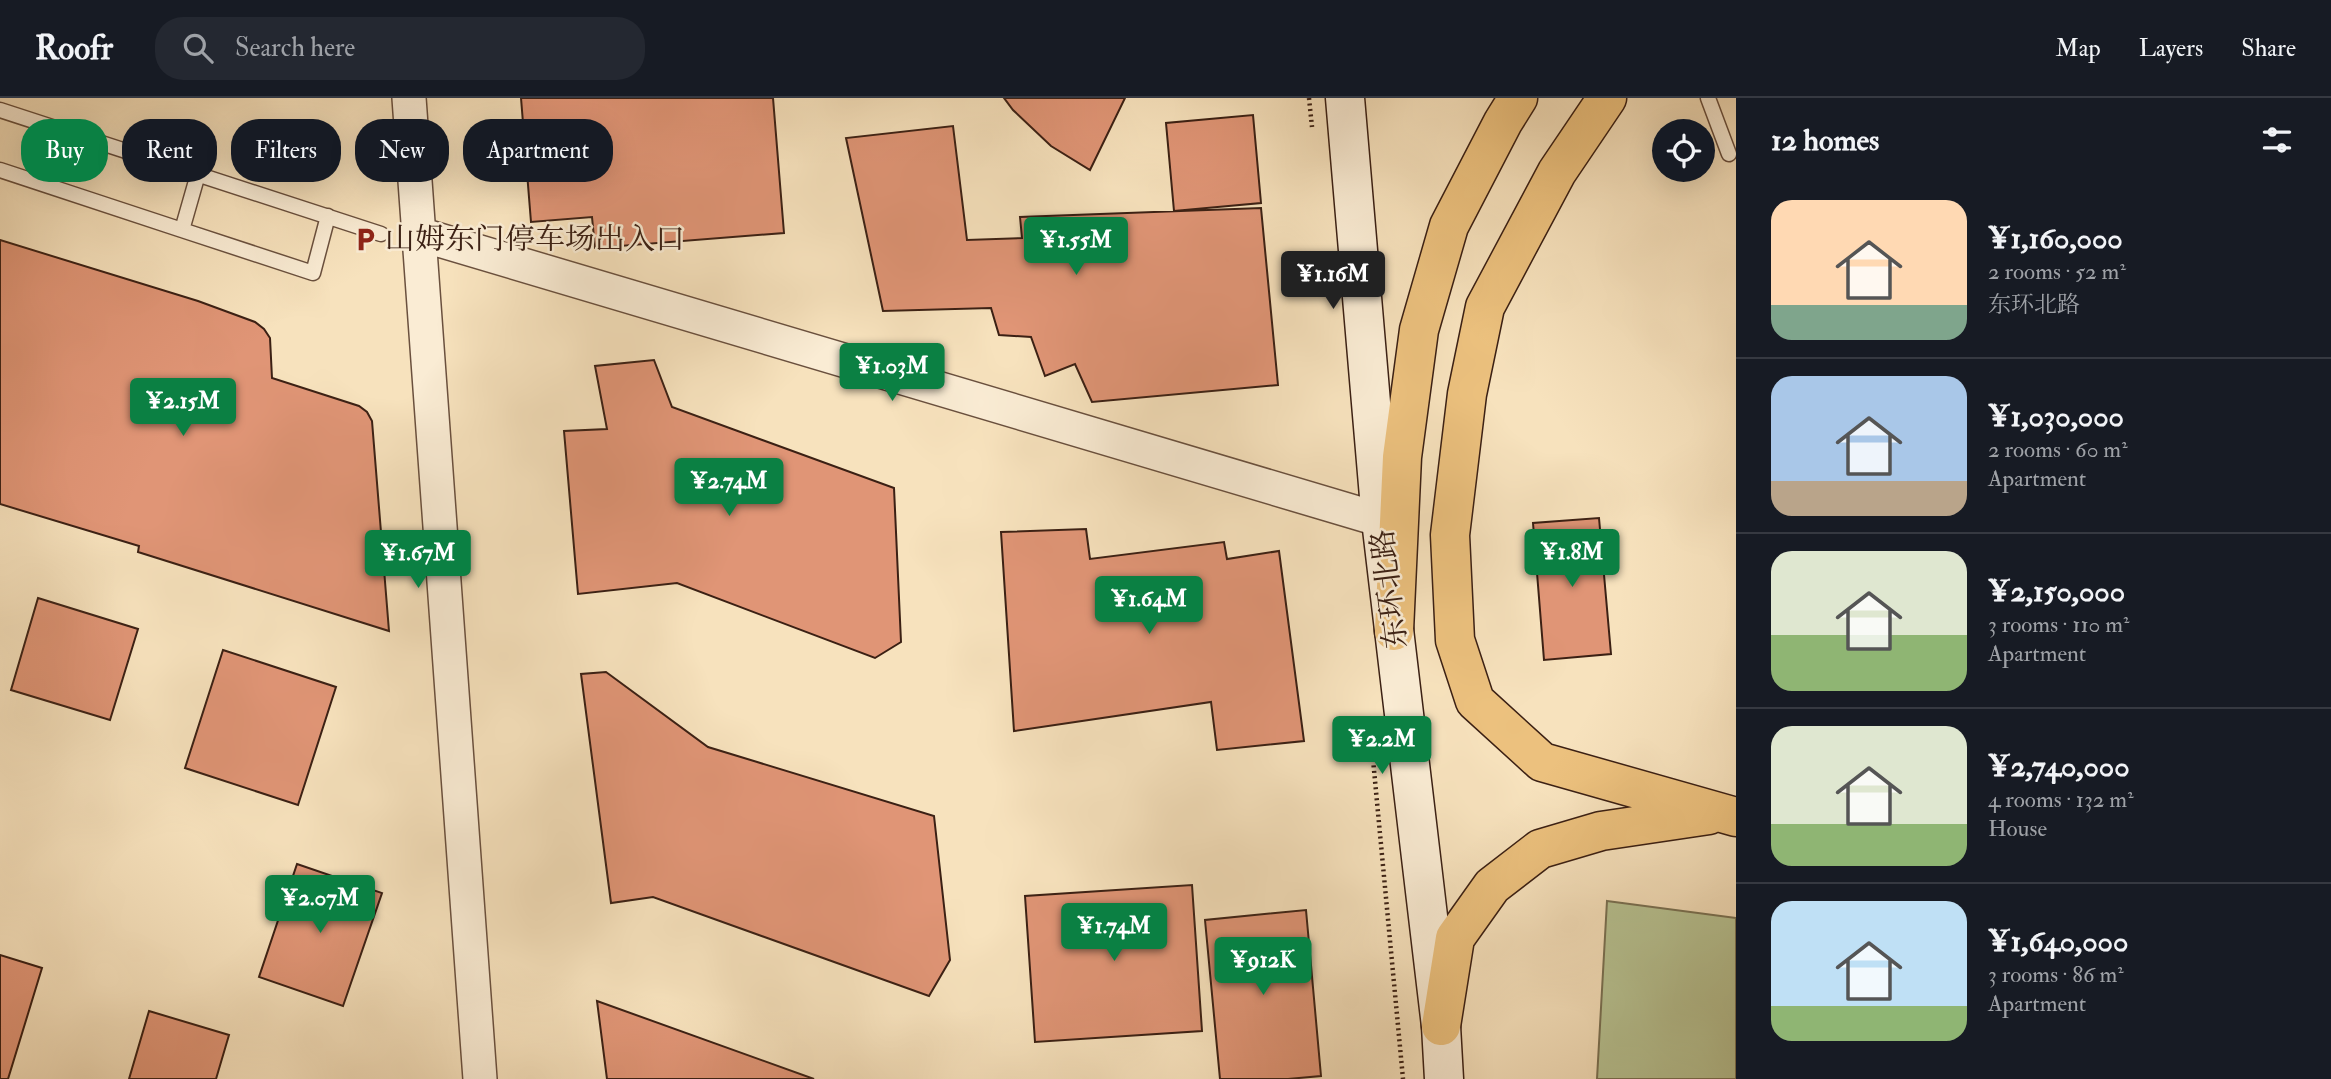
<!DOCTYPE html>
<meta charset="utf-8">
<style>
:root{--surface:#171b24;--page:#242831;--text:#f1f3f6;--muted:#9ea1a6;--line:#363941;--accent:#0b8043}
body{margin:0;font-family:"IM FELL Double Pica","Noto Serif SC",serif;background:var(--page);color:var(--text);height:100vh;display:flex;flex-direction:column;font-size:26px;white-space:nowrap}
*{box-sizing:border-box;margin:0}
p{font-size:23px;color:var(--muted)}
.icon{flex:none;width:38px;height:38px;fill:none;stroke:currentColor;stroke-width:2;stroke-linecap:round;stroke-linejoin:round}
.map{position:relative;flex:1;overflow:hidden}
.drawer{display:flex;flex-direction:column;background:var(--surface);width:595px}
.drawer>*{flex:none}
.top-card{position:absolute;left:21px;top:21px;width:665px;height:63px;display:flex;gap:14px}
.fabs{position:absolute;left:1652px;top:21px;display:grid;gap:14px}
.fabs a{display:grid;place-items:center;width:63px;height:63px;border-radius:50%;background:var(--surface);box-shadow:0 7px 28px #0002;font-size:35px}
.price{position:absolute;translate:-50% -60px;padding:0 16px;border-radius:7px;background:var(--accent);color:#fff;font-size:23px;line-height:46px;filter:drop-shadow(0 2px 4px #0008)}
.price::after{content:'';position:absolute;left:50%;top:42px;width:21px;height:16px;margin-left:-10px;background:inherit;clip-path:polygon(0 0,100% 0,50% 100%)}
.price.current{background:#222;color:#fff}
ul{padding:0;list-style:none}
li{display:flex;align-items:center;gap:21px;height:175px;padding:0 35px}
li+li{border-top:2px solid var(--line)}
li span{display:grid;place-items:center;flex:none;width:196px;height:140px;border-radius:21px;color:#555}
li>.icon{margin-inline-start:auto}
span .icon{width:84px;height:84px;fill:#fffc;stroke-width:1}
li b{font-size:30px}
h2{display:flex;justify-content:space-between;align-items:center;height:84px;padding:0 35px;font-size:30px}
.pill{padding:0 24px;border-radius:28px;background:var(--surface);box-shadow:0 7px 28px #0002;font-size:24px;line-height:63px}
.pill.current{background:var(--accent);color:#fff}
header{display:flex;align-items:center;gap:42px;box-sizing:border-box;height:98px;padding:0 35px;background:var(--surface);border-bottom:2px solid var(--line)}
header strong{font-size:33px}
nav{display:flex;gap:38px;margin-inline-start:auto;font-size:24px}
.search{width:490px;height:63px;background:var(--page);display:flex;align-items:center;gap:18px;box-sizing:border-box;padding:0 24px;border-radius:28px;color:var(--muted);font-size:26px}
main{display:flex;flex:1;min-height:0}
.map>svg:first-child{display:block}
.green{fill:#b8c494;stroke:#7a7254;stroke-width:2}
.building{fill:#e09576;stroke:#3b2014;stroke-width:2}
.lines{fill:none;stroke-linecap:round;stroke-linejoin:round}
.service-casing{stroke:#6a503e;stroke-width:17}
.tertiary-casing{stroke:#6a503e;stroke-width:36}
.secondary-casing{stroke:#3b2014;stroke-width:41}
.motorway-casing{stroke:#3b2014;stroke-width:41}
.path{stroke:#3b2014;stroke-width:4.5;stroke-dasharray:2 3.5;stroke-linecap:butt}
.service{stroke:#faecd4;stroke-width:14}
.tertiary{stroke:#faecd4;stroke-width:33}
.secondary{stroke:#faecd4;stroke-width:38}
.motorway{stroke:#ecc17e;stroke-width:38}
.labels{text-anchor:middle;stroke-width:5;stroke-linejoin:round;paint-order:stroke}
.poi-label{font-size:30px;fill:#3b2014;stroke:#faecd4;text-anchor:start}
.street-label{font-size:30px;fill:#3b2014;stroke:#faecd4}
</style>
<header>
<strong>Roofr</strong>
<div class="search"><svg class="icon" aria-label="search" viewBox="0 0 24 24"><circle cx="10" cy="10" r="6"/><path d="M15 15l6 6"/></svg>Search here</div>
<nav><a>Map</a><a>Layers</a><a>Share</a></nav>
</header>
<main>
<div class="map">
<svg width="1736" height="981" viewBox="0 0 1736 981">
<rect width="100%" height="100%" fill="#f7e2bd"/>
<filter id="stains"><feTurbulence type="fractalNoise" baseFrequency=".00286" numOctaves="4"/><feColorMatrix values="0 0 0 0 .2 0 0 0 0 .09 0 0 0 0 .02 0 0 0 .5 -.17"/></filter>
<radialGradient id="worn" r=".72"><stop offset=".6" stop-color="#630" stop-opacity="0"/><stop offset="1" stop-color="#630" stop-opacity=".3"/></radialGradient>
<!-- green -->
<path class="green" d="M1607,803L1736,820V981H1597Z"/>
<!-- building -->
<path class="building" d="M521,0H773L784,135L595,150L592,119L531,124Z
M1004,0H1125L1090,72L1051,48L1013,12Z
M1253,17L1261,105L1174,113L1166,25Z
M953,28L967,142L1022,140L1020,119L1261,110L1278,287L1092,304L1075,266L1045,278L1031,239L999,237L991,210L883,213L846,40Z
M0,142L198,203L255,224L264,231L270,240L272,280L359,308L367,314L372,323L389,533L138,454L139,448L0,406Z
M654,262L672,309L894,390L901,544L875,560L677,485L578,496L564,333L607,331L595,268Z
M1599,420L1611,556L1544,562L1533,425Z
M1086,431L1090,461L1224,444L1227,461L1279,453L1304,643L1217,652L1211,604L1014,633L1001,434Z
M38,500L138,531L110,622L11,592Z
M223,552L336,589L298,707L185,670Z
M606,574L708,649L934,718L950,862L929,898L653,799L611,805L581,576Z
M297,766L382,795L343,908L259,879Z
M1192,787L1202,933L1035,944L1025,798Z
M1306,812L1321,978L1288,981H1220L1205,822Z
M0,857L42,870L8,981H0Z
M597,903L814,981H607Z
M149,913L229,937L216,981H129Z"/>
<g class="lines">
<defs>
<path id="service" d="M1708,0L1729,56
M0,12L381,136
M0,72L182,132L198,76
M182,132L313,175L328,118"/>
<path id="tertiary" d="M409,0L480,981
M419,136L1381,422"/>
<path id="secondary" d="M1345,0L1381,422L1441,928L1444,981"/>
<path id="motorway" d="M1607,0L1557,74L1485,209L1467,296L1450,437L1455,542L1475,603L1542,664L1736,719
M1394,533L1402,359L1419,232L1449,128L1503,24L1518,0
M1441,928L1455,840L1492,788L1540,751L1601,733L1709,717"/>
</defs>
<!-- service casing -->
<use href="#service" class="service-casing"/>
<!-- tertiary casing -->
<use href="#tertiary" class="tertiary-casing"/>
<!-- secondary casing -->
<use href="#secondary" class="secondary-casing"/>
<!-- motorway casing -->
<use href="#motorway" class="motorway-casing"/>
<!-- path -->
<path class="path" d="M1309,0L1312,29
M1371,640L1403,981"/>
<!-- service -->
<use href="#service" class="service"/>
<!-- tertiary -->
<use href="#tertiary" class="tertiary"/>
<!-- secondary -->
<use href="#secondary" class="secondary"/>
<!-- motorway -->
<use href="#motorway" class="motorway"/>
</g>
<!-- icons -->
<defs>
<symbol id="parking-bare" viewBox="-9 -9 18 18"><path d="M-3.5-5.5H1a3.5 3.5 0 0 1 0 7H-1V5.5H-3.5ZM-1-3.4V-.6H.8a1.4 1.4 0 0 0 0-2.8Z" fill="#8f2418" stroke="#faecd4" stroke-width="2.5" paint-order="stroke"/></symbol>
</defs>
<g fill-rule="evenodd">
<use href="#parking-bare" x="348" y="124" width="35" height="35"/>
</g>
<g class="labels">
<!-- poi labels -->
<g class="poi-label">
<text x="385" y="151">山姆东门停车场出入口</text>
</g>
<!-- street labels -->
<g class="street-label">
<text transform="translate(1389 491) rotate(-97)" y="10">东环北路</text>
</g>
</g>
<rect width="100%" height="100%" filter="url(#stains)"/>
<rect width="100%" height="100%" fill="url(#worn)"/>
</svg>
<div class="fabs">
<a><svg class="icon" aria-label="locate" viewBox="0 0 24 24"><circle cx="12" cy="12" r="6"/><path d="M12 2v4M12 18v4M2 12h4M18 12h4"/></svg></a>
</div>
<b class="price" style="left:1076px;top:179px">¥1.55M</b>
<b class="price current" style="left:1333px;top:213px">¥1.16M</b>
<b class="price" style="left:892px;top:305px">¥1.03M</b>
<b class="price" style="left:183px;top:340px">¥2.15M</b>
<b class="price" style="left:729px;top:420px">¥2.74M</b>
<b class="price" style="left:1572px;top:491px">¥1.8M</b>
<b class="price" style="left:418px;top:492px">¥1.67M</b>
<b class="price" style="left:1149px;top:538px">¥1.64M</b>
<b class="price" style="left:1382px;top:678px">¥2.2M</b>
<b class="price" style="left:320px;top:837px">¥2.07M</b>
<b class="price" style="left:1114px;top:865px">¥1.74M</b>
<b class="price" style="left:1263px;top:899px">¥912K</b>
<div class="top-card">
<a class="pill current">Buy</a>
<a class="pill">Rent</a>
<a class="pill">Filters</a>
<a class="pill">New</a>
<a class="pill">Apartment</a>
</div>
</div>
<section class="drawer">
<h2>12 homes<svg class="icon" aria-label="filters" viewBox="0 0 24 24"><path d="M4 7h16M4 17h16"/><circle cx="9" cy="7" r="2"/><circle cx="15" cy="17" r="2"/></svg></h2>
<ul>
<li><span style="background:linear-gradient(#ffd9b3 75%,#7fa58c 0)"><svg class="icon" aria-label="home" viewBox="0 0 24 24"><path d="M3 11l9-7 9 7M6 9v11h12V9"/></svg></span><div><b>¥1,160,000</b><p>2 rooms · 52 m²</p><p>东环北路</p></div></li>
<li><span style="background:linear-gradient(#a9c7e8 75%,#b9a48a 0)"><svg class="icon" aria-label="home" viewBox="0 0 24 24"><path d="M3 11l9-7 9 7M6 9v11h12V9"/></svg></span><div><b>¥1,030,000</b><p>2 rooms · 60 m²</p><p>Apartment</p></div></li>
<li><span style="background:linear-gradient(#dfe7d0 60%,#8fb573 0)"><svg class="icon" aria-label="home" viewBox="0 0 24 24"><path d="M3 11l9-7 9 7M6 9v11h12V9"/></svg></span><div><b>¥2,150,000</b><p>3 rooms · 110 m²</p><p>Apartment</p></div></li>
<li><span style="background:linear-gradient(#dfe7d0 70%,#8fb573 0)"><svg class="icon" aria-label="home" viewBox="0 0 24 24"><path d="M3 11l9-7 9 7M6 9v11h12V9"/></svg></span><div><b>¥2,740,000</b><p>4 rooms · 132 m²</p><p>House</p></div></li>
<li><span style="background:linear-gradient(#bfe0f5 75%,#8fb573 0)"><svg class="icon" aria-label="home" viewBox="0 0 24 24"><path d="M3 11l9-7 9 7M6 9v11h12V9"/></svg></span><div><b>¥1,640,000</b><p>3 rooms · 86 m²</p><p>Apartment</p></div></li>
</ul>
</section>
</main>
